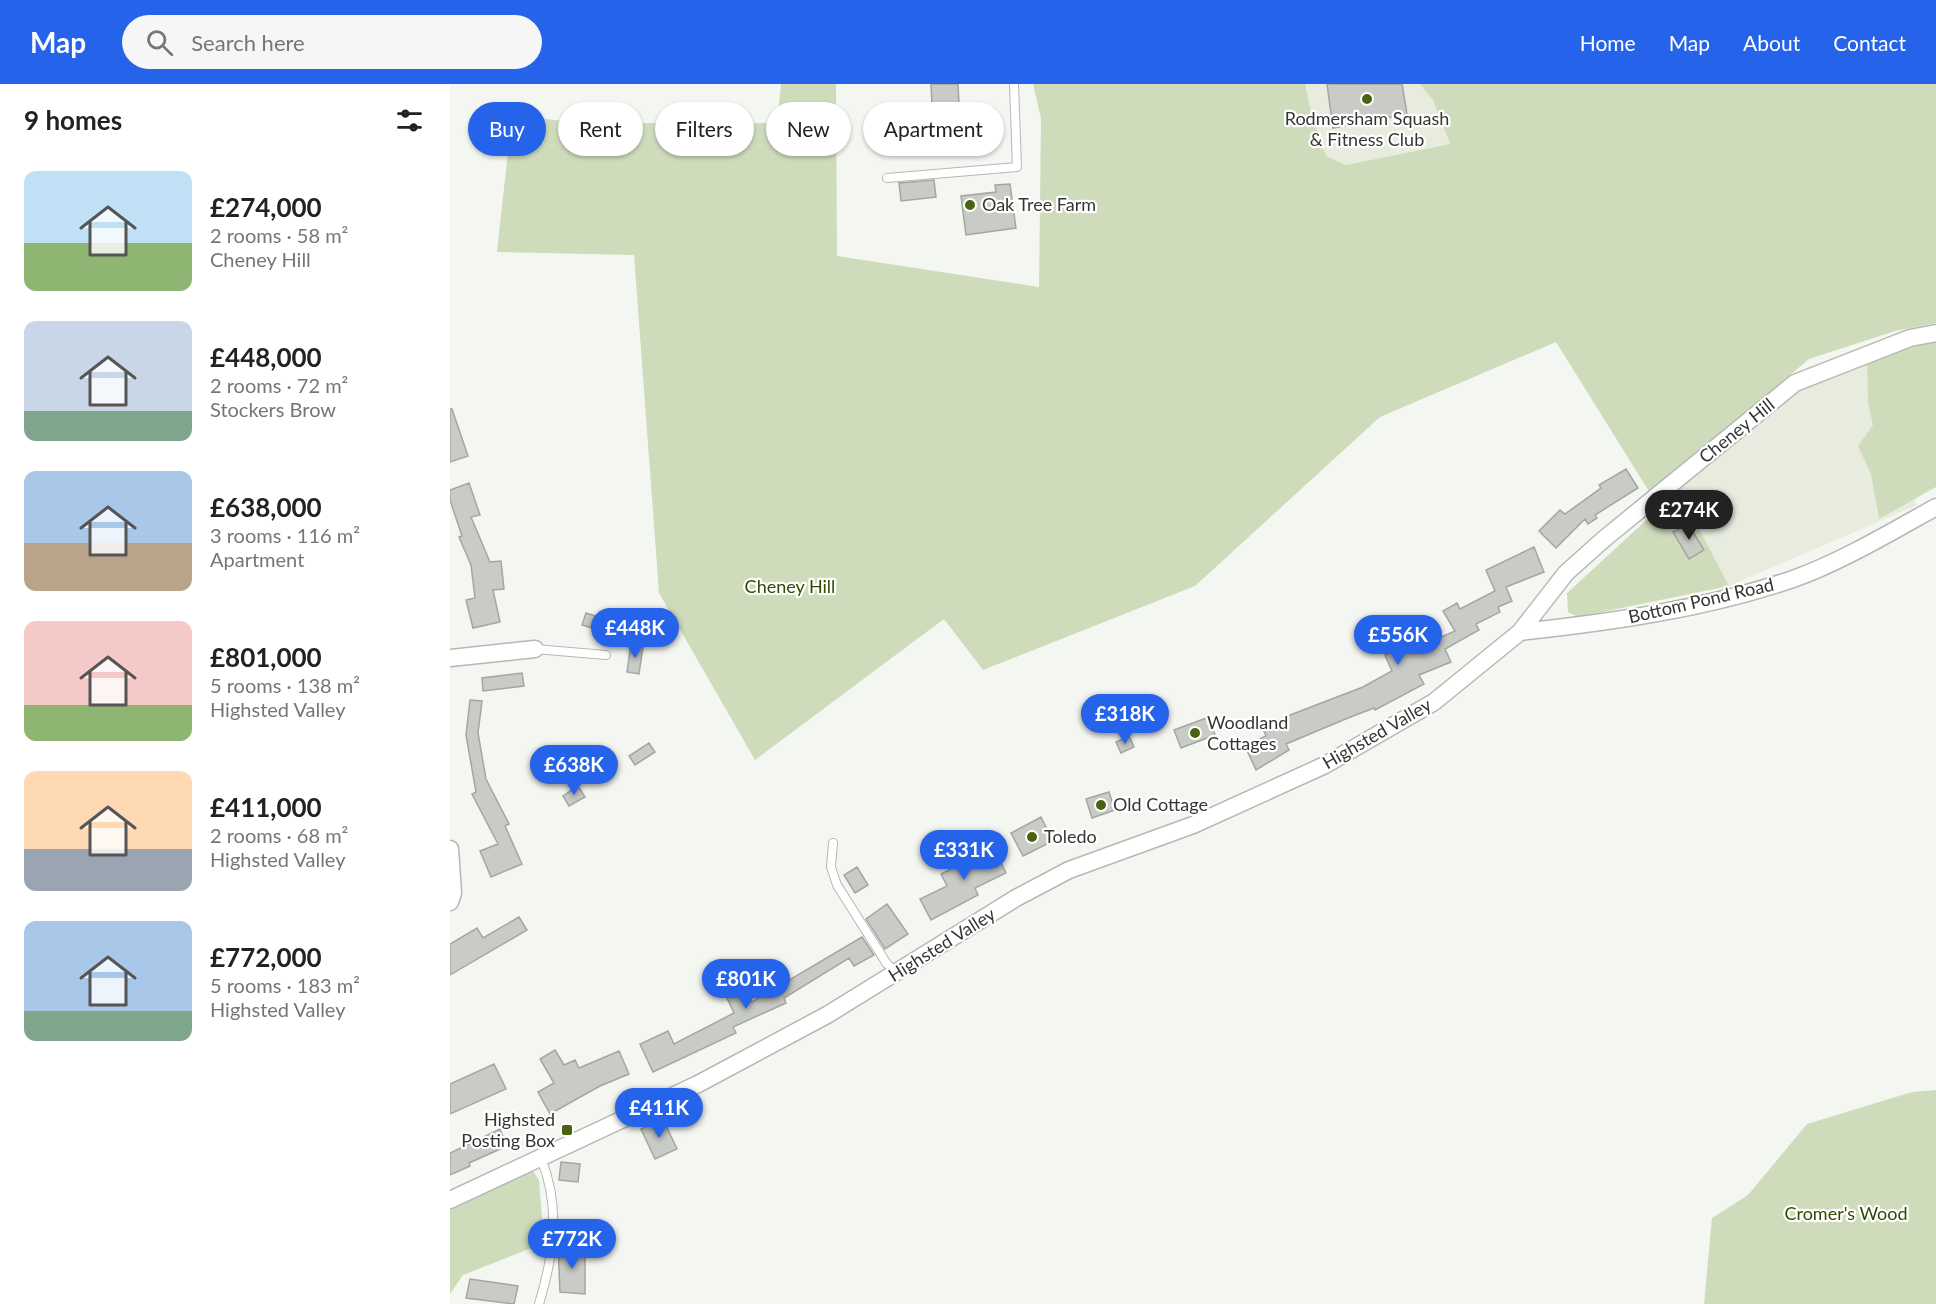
<!DOCTYPE html>
<meta charset="utf-8">
<style>
:root{--surface:#fff;--page:#f6f6f6;--text:#222;--muted:#767676;--accent:#2563eb}
body{margin:0;font-family:Lato,sans-serif;background:var(--page);color:var(--text);height:100vh;display:flex;flex-direction:column;font-size:22px;white-space:nowrap}
*{box-sizing:border-box;margin:0}
p{font-size:20px;color:var(--muted)}
.icon{flex:none;width:33px;height:33px;fill:none;stroke:currentColor;stroke-width:2;stroke-linecap:round;stroke-linejoin:round}
.map{position:relative;flex:1;overflow:hidden}
.side{display:flex;flex-direction:column;background:var(--surface);width:450px}
.side>*{flex:none}
.banner{position:absolute;left:18px;top:18px;width:570px;height:54px;display:flex;gap:12px}
.price{position:absolute;translate:-50% -51px;padding:0 14px;border-radius:21px;background:var(--accent);color:#fff;font-size:20px;line-height:39px;filter:drop-shadow(0 2px 3px #0008)}
.price::after{content:'';position:absolute;left:50%;top:36px;width:18px;height:14px;margin-left:-9px;background:inherit;clip-path:polygon(0 0,100% 0,50% 100%)}
.price.selected{background:#222;color:#fff}
ul{padding:0;list-style:none}
li{display:flex;align-items:center;gap:18px;height:150px;padding:0 24px}
li span{display:grid;place-items:center;flex:none;width:168px;height:120px;border-radius:12px;color:#555}
li>.icon{margin-inline-start:auto}
span .icon{width:72px;height:72px;fill:#fffc;stroke-width:1}
li b{font-size:26px}
h2{display:flex;justify-content:space-between;align-items:center;height:72px;padding:0 24px;font-size:26px}
.pill{padding:0 21px;border-radius:27px;background:var(--surface);box-shadow:0 2px 4px #0004;font-size:21px;line-height:54px}
.pill.selected{background:var(--accent);color:#fff}
header{display:flex;align-items:center;gap:36px;box-sizing:border-box;height:84px;padding:0 30px;background:var(--accent);color:#fff}
header strong{font-size:28px}
nav{display:flex;gap:33px;margin-inline-start:auto;font-size:21px}
.search{width:420px;height:54px;background:var(--page);display:flex;align-items:center;gap:15px;box-sizing:border-box;padding:0 21px;border-radius:33px;color:var(--muted);font-size:22px}
main{display:flex;flex:1;min-height:0}
.map>svg:first-child{display:block}
.built{fill:#e7ecdf}
.green{fill:#cedcbc}
.building{fill:#c9cbc6;stroke:#a4a6a0;stroke-width:1.5}
.lines{fill:none;stroke-linecap:round;stroke-linejoin:round}
.service-casing{stroke:#b6b8b3;stroke-width:10}
.minor-casing{stroke:#b6b8b3;stroke-width:19}
.service{stroke:#fff;stroke-width:8}
.minor{stroke:#fff;stroke-width:16}
.poi-dot{fill:#496313;stroke:#fff;stroke-width:2}
.labels{text-anchor:middle;stroke-width:4.5;stroke-linejoin:round;paint-order:stroke}
.poi-label{font-size:18px;fill:#353633;stroke:#fff;text-anchor:start}
.street-label{font-size:18px;fill:#353633;stroke:#fff}
.park-label{font-size:18px;fill:#324801;stroke:#fff}
</style>
<header>
<strong>Map</strong>
<div class="search"><svg class="icon" aria-label="search" viewBox="0 0 24 24"><circle cx="10" cy="10" r="6"/><path d="M15 15l6 6"/></svg>Search here</div>
<nav><a>Home</a><a>Map</a><a>About</a><a>Contact</a></nav>
</header>
<main>
<section class="side">
<h2>9 homes<svg class="icon" aria-label="filters" viewBox="0 0 24 24"><path d="M4 7h16M4 17h16"/><circle cx="9" cy="7" r="2"/><circle cx="15" cy="17" r="2"/></svg></h2>
<ul>
<li><span style="background:linear-gradient(#bfe0f5 60%,#8fb573 0)"><svg class="icon" aria-label="home" viewBox="0 0 24 24"><path d="M3 11l9-7 9 7M6 9v11h12V9"/></svg></span><div><b>£274,000</b><p>2 rooms · 58 m²</p><p>Cheney Hill</p></div></li>
<li><span style="background:linear-gradient(#c9d6e8 75%,#7fa58c 0)"><svg class="icon" aria-label="home" viewBox="0 0 24 24"><path d="M3 11l9-7 9 7M6 9v11h12V9"/></svg></span><div><b>£448,000</b><p>2 rooms · 72 m²</p><p>Stockers Brow</p></div></li>
<li><span style="background:linear-gradient(#a9c7e8 60%,#b9a48a 0)"><svg class="icon" aria-label="home" viewBox="0 0 24 24"><path d="M3 11l9-7 9 7M6 9v11h12V9"/></svg></span><div><b>£638,000</b><p>3 rooms · 116 m²</p><p>Apartment</p></div></li>
<li><span style="background:linear-gradient(#f6c9c9 70%,#8fb573 0)"><svg class="icon" aria-label="home" viewBox="0 0 24 24"><path d="M3 11l9-7 9 7M6 9v11h12V9"/></svg></span><div><b>£801,000</b><p>5 rooms · 138 m²</p><p>Highsted Valley</p></div></li>
<li><span style="background:linear-gradient(#ffd9b3 65%,#9aa5b1 0)"><svg class="icon" aria-label="home" viewBox="0 0 24 24"><path d="M3 11l9-7 9 7M6 9v11h12V9"/></svg></span><div><b>£411,000</b><p>2 rooms · 68 m²</p><p>Highsted Valley</p></div></li>
<li><span style="background:linear-gradient(#a9c7e8 75%,#7fa58c 0)"><svg class="icon" aria-label="home" viewBox="0 0 24 24"><path d="M3 11l9-7 9 7M6 9v11h12V9"/></svg></span><div><b>£772,000</b><p>5 rooms · 183 m²</p><p>Highsted Valley</p></div></li>
</ul>
</section>
<div class="map">
<svg width="1486" height="1220" viewBox="0 0 1486 1220">
<rect width="100%" height="100%" fill="#f4f7f1"/>
<!-- built -->
<path class="built" d="M855,0H970L983,16L1000,60L896,81L876,72L862,31Z
M1417,275L1418,319L1467,421L1279,502L1240,427L1209,440L1203,430L1237,393L1344,308Z"/>
<!-- green -->
<path class="green" d="M331,0H386L387,172L589,203L591,35L583,0H855L862,31L876,72L896,81L1000,60L983,16L970,0H1486V239L1445,247L1359,275L1200,409L1106,258L930,333L745,502L533,586L494,535L305,676L209,509L184,171L47,168L62,31L131,39H327Z
M1486,257V403L1429,435L1421,390L1408,362L1423,341L1418,319L1417,275Z
M1240,427L1279,502L1128,533L1118,528L1117,509L1203,430L1209,440Z
M1486,1006V1220H1254L1262,1134L1298,1111L1357,1040L1462,1008Z
M83,1087L89,1096L94,1159L13,1191L0,1210V1124Z"/>
<!-- building -->
<path class="building" d="M481,0H508L509,20H516L517,39L483,41Z
M877,0H952L957,30L883,44Z
M484,96L486,113L451,117L449,99Z
M560,100L566,144L516,151L511,112L546,108L545,101Z
M0,325H2L18,372L0,378Z
M1176,385L1188,404L1145,431L1147,434L1138,440L1135,435L1106,464L1089,447L1110,426L1115,430L1151,404L1149,401Z
M19,399L30,431L21,433L40,478L51,477L54,505L43,506L50,538L23,544L16,516L25,514L21,481L9,453L12,452L0,416V406Z
M1238,440L1254,466L1239,475L1223,448Z
M1084,463L1094,488L1056,503L1062,517L1048,523L1050,528L1026,540L1029,546L995,565L1001,578L969,591L974,600L925,626L924,624L898,634L836,660L839,666L806,686L795,662L816,652L813,645L835,633L913,603L942,587L935,571L954,561L958,568L1005,547L993,527L1007,519L1010,525L1045,507L1036,486Z
M136,529L171,540L168,552L132,541Z
M181,560L193,562L189,590L177,588Z
M72,589L74,602L33,607L32,594Z
M20,616L32,617L28,649L36,695L59,740L55,742L72,780L41,793L30,767L48,760L22,710L26,708L16,651Z
M759,633L765,651L731,664L724,646Z
M679,652L684,663L671,669L666,658Z
M199,659L205,668L185,681L179,672Z
M128,702L135,713L119,722L113,712Z
M659,708L665,726L642,734L636,715Z
M591,733L603,757L573,772L561,749Z
M541,758L556,789L525,804L528,811L481,836L470,815L497,802L491,790L521,775L519,769Z
M407,783L418,801L405,809L394,791Z
M437,820L458,850L435,865L416,835Z
M69,833L77,846L0,891V860L27,844L33,854Z
M412,853L424,871L404,882L399,874L334,914L336,919L283,943L286,949L203,988L190,960L218,947L224,960L284,929L277,914L296,905L302,918Z
M105,966L114,981L125,976L129,984L169,967L179,990L150,1002L100,1030L88,1008L104,999L90,975Z
M44,980L56,1005L0,1030V1000Z
M213,1035L227,1065L205,1075L191,1045Z
M50,1045L57,1062L19,1079L20,1082L0,1091V1069Z
M111,1078L130,1080L128,1098L109,1096Z
M108,1163L135,1164V1210L110,1208Z
M20,1195L68,1202L64,1220L16,1214Z"/>
<g class="lines">
<defs>
<path id="service" d="M437,94L567,83L564,0
M85,565L156,571
M383,759L381,783L387,801L437,880L448,889
M89,1220C104,1170 111,1124 91,1074"/>
<path id="minor" d="M1070,548C1162,538 1255,525 1343,495C1389,479 1443,447 1486,423
M0,574L85,565
M0,765L3,809L0,818
M0,1116L248,1000L377,931L566,814L619,786L743,741L875,681L984,618L1070,548L1116,489L1154,455L1345,299L1460,254L1486,249"/>
</defs>
<!-- service casing -->
<use href="#service" class="service-casing"/>
<!-- minor casing -->
<use href="#minor" class="minor-casing"/>
<!-- service -->
<use href="#service" class="service"/>
<!-- minor -->
<use href="#minor" class="minor"/>
</g>
<!-- markers -->
<g class="poi-dot">
<circle cx="917" cy="15" r="6"/>
<circle cx="520" cy="121" r="6"/>
<circle cx="745" cy="649" r="6"/>
<circle cx="651" cy="721" r="6"/>
<circle cx="582" cy="753" r="6"/>
<rect x="111" y="1040" width="12" height="12" rx="3"/>
</g>
<g class="labels">
<!-- poi labels -->
<g class="poi-label">
<text x="917" y="41" text-anchor="middle">Rodmersham Squash<tspan x="917" dy="21">&amp; Fitness Club</tspan></text>
<text x="532" y="127">Oak Tree Farm</text>
<text x="757" y="645">Woodland<tspan x="757" dy="21">Cottages</tspan></text>
<text x="663" y="727">Old Cottage</text>
<text x="594" y="759">Toledo</text>
<text x="105" y="1042" text-anchor="end">Highsted<tspan x="105" dy="21">Posting Box</tspan></text>
</g>
<!-- street labels -->
<g class="street-label">
<text transform="translate(1287 347) rotate(-39)" y="6">Cheney Hill</text>
<text transform="translate(1251 517) rotate(-13)" y="6">Bottom Pond Road</text>
<text transform="translate(927 650) rotate(-30)" y="6">Highsted Valley</text>
<text transform="translate(492 861) rotate(-32)" y="6">Highsted Valley</text>
</g>
<!-- park labels -->
<g class="park-label">
<text x="340" y="509">Cheney Hill</text>
<text x="1396" y="1136">Cromer's Wood</text>
</g>
</g>
</svg>
<b class="price selected" style="left:1239px;top:457px">£274K</b>
<b class="price" style="left:185px;top:575px">£448K</b>
<b class="price" style="left:948px;top:582px">£556K</b>
<b class="price" style="left:675px;top:661px">£318K</b>
<b class="price" style="left:124px;top:712px">£638K</b>
<b class="price" style="left:514px;top:797px">£331K</b>
<b class="price" style="left:296px;top:926px">£801K</b>
<b class="price" style="left:209px;top:1055px">£411K</b>
<b class="price" style="left:122px;top:1186px">£772K</b>
<div class="banner">
<a class="pill selected">Buy</a>
<a class="pill">Rent</a>
<a class="pill">Filters</a>
<a class="pill">New</a>
<a class="pill">Apartment</a>
</div>
</div>
</main>
